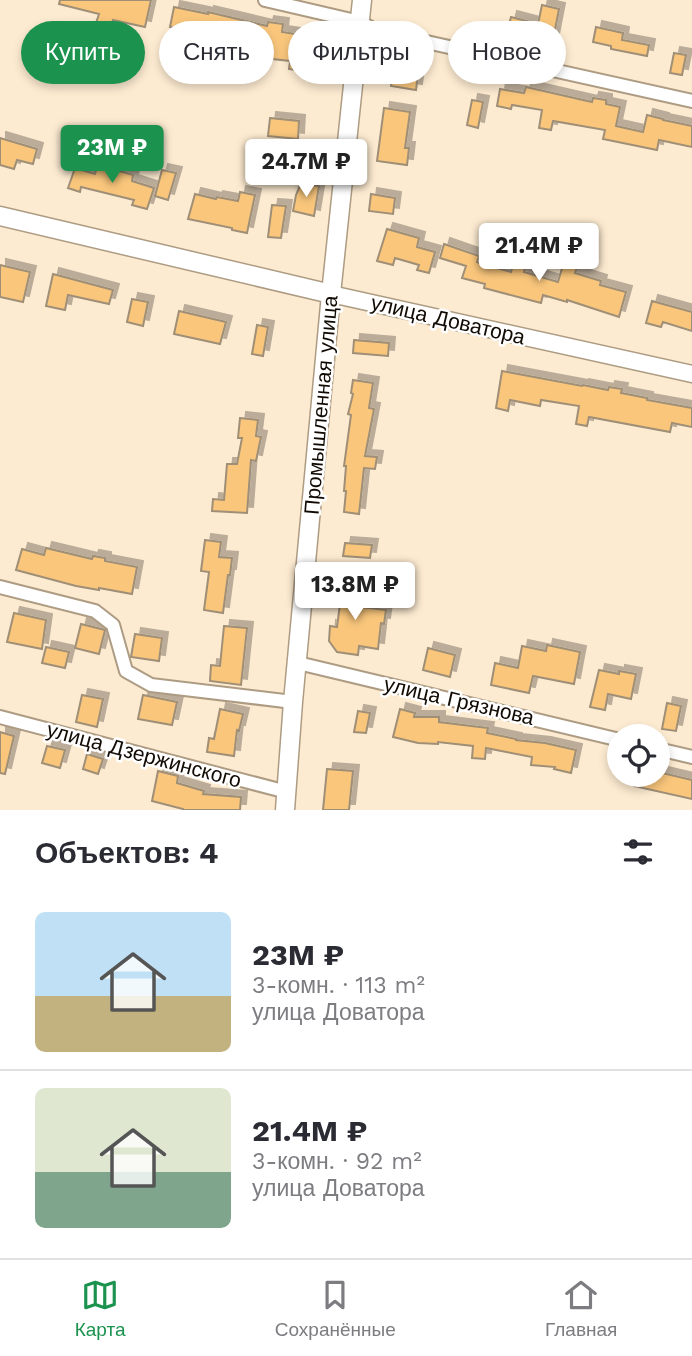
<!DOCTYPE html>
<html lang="ru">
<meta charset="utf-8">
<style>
:root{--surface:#fff;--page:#f7f7f7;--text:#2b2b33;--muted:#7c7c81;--line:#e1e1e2;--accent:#1b934f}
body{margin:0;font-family:"Work Sans",sans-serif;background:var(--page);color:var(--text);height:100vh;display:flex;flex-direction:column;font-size:26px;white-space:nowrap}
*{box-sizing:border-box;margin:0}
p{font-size:23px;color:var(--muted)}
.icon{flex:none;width:38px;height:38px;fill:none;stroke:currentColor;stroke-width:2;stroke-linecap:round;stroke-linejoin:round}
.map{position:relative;height:810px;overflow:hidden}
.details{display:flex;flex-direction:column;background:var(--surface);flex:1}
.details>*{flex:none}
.banner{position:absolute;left:21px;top:21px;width:651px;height:63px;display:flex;gap:14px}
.buttons{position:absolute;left:607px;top:724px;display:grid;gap:14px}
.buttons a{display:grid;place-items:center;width:63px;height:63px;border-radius:50%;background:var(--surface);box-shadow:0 4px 10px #0003;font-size:35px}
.price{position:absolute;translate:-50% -60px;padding:0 16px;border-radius:7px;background:#fff;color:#222;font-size:23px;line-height:46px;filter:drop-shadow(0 2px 4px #0008)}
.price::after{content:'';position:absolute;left:50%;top:42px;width:21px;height:16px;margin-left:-10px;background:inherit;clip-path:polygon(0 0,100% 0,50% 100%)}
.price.on{background:var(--accent);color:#fff}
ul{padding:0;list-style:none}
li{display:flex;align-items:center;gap:21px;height:175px;padding:0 35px}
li+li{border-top:2px solid var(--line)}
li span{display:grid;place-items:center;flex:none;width:196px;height:140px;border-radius:10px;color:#555}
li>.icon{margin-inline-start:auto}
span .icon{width:84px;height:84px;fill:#fffc;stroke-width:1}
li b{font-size:30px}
h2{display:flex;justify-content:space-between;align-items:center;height:84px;padding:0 35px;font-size:30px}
.tag{padding:0 24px;border-radius:32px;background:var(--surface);box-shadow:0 4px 10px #0003;font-size:24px;line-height:63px}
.tag.on{background:var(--accent);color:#fff}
.menu{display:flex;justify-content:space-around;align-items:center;height:98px;border-top:2px solid var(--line);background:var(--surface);font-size:19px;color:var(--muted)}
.menu a{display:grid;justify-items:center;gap:4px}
.menu .on{color:var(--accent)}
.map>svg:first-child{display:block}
.building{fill:#f9c67b;stroke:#a08f77;stroke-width:2;filter:url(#shadow)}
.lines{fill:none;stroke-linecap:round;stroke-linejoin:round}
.minor-casing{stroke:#ad9c83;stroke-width:16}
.tertiary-casing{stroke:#ad9c83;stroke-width:19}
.secondary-casing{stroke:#ad9c83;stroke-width:21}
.minor{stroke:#fff;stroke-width:12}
.tertiary{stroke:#fff;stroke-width:16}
.secondary{stroke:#fff;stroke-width:18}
.labels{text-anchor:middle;stroke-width:5;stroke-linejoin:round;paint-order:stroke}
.street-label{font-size:21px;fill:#120b04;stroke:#fff}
</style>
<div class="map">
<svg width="692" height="810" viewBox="0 0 692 810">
<defs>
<filter id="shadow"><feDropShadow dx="6" dy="-6" stdDeviation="0" flood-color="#0004"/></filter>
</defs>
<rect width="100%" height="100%" fill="#fdebd1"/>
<!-- building -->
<path class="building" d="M60,0H151L145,27L113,20L111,27L96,23L99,14L59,4Z
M542,5L559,9L552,45L525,40L523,49L504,44L511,17L538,24Z
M174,7L208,14V12L267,26L268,22L283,24L282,32L308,36L302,71L289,69L290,61L263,58L264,49L236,44L237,41L170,27Z
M596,27L623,33L622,40L649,45L647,56L611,49V46L593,42Z
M674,53L686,55L682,75L670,73Z
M394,64L419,67L416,90L391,86Z
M526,87L592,102L593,98L606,100V104L620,107L616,126L643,132L647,115L663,119V120L692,126V147L659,140L657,150L603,139L605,130L553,121L551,130L539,128L542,110L512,105L511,109L497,106L500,89L524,93Z
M472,100L483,102L478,128L467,125Z
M384,108L410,112L405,148H409L407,165L377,161Z
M270,118L299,121L298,139L268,136Z
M0,138L37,149L33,164L17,160L14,169L0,165Z
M98,163L109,166V168L133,175L132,181L154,188L147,209L132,205L134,200L81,187L80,192L68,188L75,168L95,174Z
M162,170L176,173L168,200L155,196Z
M301,183L319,186L314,216L293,211L296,195Z
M240,192L255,195L247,233L232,230V228L188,219L195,194L216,199L217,197L238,201Z
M371,194L395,198L393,214L369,211Z
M272,205L286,206L281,238L268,237Z
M387,229L419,238L417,247L435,252L429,273L417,270L419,265L395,258L393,265L377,261Z
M444,244L479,256L477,262L511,272L515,257L527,261L524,272L558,282L565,258L579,262L575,273L601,281L600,285L626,292L619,317L567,300V302L543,295L541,303L484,288L485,284L462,278L466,266L440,258Z
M0,265L30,272L23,302L0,297Z
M53,274L113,290L109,304L68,295L65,310L46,306Z
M132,299L148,302L143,326L127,322Z
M652,301L692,312V331L663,322L661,327L646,323Z
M179,311L226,322L220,344L174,334Z
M257,325L268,327L263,356L252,354Z
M354,340L389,343L388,356L353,353Z
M502,371L582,386L583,385L608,390L609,387L622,389L621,393L647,398V400L692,408V427L672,423L670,432L589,417L587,426L576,424L579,406L541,400L540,406L510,400L508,411L496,408Z
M353,380L373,383L369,408L374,409L365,456L377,457L375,469L364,468L359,514L344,512L346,491H344L346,466H344L351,415L348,414L353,394L351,393Z
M240,418L258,420L256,436L261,437L256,461L251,460L247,513L212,511L213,499L224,500L227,464H237L242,438H238Z
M205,540L221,542L219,557L232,558L230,575H228L223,613L204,610L209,572L201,571Z
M345,543L372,545L370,558L343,556Z
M46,548L92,559L93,556L105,558V561L137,567L132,594L99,588V590L76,586L16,570L22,549L44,555Z
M339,580L358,581L357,604H362V607L386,610L384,624L381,623L378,649L359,646L358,655L337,652L329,641L330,626L337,627L341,596H338Z
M14,613L46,620L42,649L7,642Z
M81,624L105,630L99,654L75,648Z
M224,626L247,628L241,685L210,681L211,665L220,666Z
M135,634L162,638L159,661L131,657Z
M547,645L580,652L574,684L533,676L529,693L491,685L495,663L518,668L522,646L546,651Z
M46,647L69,652L65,668L42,663Z
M428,648L455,655L450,677L423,670Z
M599,670L619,674V671L636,674L631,699L608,694L605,710L590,707Z
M82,695L103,699L97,727L76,722Z
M143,695L177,702L172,725L138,719Z
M667,703L681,706L676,731L662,729Z
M220,709L243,714L239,731L237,730L234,756L207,752L209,738L214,739Z
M400,709L415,713L414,717H439V722L488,728L487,733L516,739V740L545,743L576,750L571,773L554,769L555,767L531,765L532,757L486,748L485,759L472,758L473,746L438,742V744L418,743L393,737Z
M358,711L370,713L366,733L354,732Z
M0,732L14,736L5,774L0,773Z
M47,746L65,750L60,768L42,763Z
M87,754L103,759L98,774L83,769Z
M327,769L353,771L349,810H323Z
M158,771L178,776L177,783L204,791L203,794L241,797L240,810H183V809L152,801Z
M658,772L692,780V799L634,786L637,775H658Z"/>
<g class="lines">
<defs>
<path id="minor" d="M265,0L360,22L377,31L692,101
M0,587L95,611L113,625L126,671L151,685L293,702
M298,663L620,740
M0,717L287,792
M658,749L692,757"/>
<path id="tertiary" d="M331,294L692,374"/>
<path id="secondary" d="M0,216L331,294
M285,810L293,702L331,294L362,0"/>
</defs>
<!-- minor casing -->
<use href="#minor" class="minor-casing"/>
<!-- tertiary casing -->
<use href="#tertiary" class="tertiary-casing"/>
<!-- secondary casing -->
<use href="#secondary" class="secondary-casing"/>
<!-- minor -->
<use href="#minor" class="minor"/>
<!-- tertiary -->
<use href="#tertiary" class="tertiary"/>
<!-- secondary -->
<use href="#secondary" class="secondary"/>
</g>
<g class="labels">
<!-- street labels -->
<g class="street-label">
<text transform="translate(448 320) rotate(13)" y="7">улица Доватора</text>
<text transform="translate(321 405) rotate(-85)" y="7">Промышленная улица</text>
<text transform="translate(459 701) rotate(13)" y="7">улица Грязнова</text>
<text transform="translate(144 755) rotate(15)" y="7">улица Дзержинского</text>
</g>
</g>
</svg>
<div class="buttons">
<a><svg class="icon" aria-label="locate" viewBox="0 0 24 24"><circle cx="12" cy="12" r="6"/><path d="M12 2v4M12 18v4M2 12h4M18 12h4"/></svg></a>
</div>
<b class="price on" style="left:112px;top:185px">23M ₽</b>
<b class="price" style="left:306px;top:199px">24.7M ₽</b>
<b class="price" style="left:539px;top:283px">21.4M ₽</b>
<b class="price" style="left:355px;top:622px">13.8M ₽</b>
<div class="banner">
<a class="tag on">Купить</a>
<a class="tag">Снять</a>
<a class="tag">Фильтры</a>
<a class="tag">Новое</a>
</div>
</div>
<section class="details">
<h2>Объектов: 4<svg class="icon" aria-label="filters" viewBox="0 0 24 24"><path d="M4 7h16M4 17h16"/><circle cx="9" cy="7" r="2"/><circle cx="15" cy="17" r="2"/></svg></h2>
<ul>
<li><span style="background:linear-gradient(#bfe0f5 60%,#c2b280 0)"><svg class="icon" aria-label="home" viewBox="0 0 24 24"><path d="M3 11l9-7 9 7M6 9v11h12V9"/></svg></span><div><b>23M ₽</b><p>3-комн. · 113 m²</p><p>улица Доватора</p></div></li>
<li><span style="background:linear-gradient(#dfe7d0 60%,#7fa58c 0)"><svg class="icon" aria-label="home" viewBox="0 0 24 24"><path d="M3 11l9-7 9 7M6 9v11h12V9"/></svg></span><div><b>21.4M ₽</b><p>3-комн. · 92 m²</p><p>улица Доватора</p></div></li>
</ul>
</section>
<nav class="menu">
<a class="on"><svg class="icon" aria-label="map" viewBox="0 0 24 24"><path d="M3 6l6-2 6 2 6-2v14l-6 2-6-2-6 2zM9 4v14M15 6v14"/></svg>Карта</a>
<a><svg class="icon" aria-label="saved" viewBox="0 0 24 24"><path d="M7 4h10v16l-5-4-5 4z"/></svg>Сохранённые</a>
<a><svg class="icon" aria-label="home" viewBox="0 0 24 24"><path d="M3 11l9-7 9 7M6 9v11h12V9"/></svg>Главная</a>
</nav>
